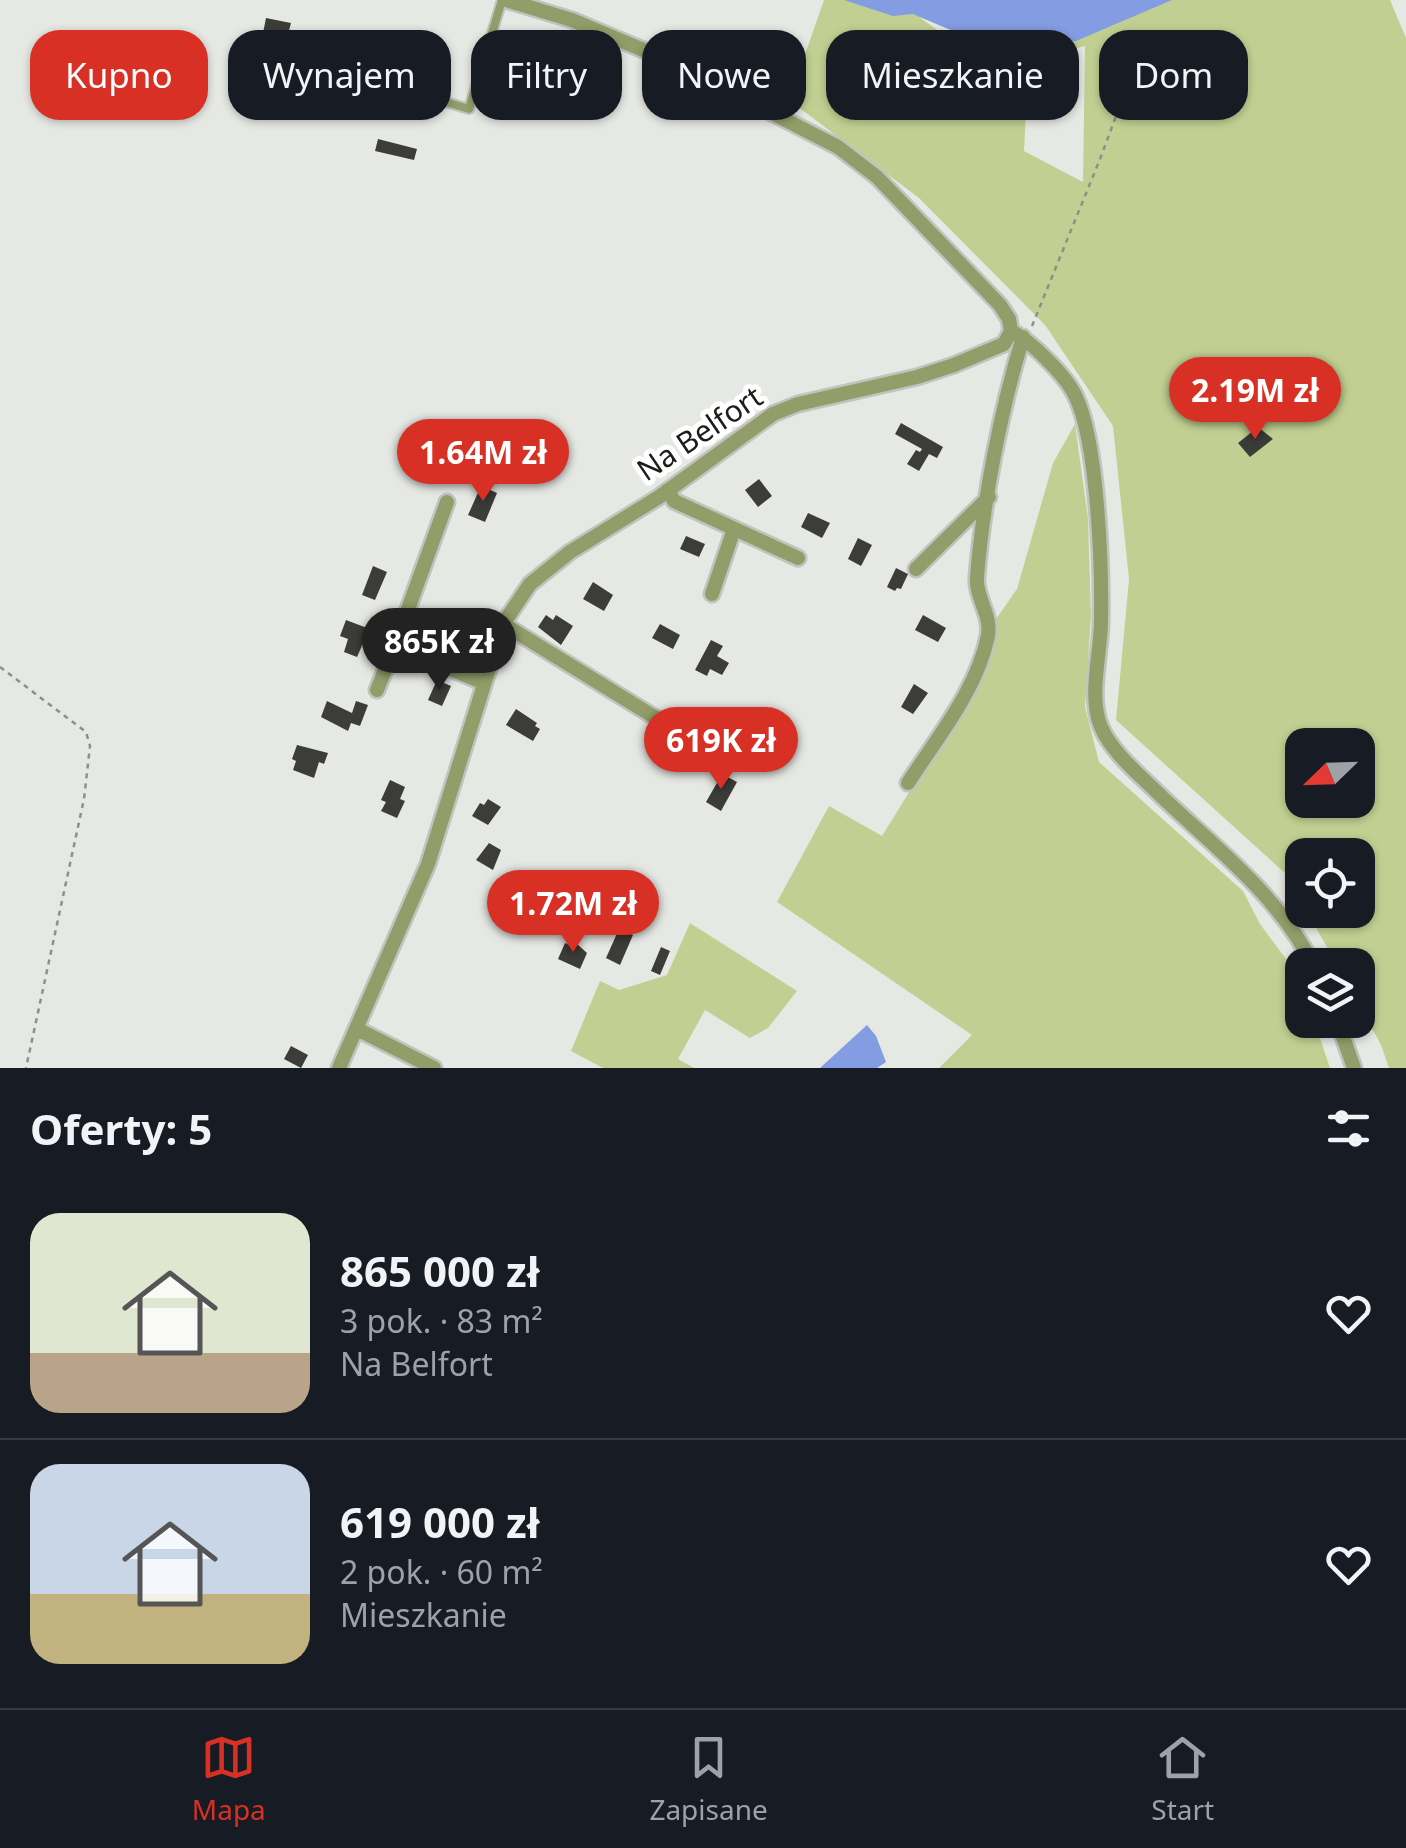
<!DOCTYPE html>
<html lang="pl">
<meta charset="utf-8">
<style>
:root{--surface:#171b24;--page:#242831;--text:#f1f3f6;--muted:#9ea1a6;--line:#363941;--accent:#d93025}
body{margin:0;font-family:"Noto Sans",sans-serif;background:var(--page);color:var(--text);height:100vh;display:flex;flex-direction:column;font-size:38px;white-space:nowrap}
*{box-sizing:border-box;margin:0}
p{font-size:32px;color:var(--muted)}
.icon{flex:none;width:55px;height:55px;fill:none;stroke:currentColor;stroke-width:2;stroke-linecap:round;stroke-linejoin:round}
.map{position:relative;height:1068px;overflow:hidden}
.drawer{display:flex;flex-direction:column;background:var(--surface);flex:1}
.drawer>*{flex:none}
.banner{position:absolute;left:30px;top:30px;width:1348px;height:90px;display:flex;gap:20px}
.needle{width:65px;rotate:247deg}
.controls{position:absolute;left:1285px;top:728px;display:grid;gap:20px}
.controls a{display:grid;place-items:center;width:90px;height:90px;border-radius:20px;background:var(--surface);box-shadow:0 2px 8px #0004;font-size:50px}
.price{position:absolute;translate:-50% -85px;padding:0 22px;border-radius:35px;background:var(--accent);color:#fff;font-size:32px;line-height:65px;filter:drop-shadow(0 2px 5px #0008)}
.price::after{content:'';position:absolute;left:50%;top:60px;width:30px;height:22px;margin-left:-15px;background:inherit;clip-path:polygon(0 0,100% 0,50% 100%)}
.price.selected{background:#222;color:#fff}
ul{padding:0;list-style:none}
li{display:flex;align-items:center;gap:30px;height:250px;padding:0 30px}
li+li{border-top:2px solid var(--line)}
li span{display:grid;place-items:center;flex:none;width:280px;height:200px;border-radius:30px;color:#555}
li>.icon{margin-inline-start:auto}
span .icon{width:120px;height:120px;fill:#fffc;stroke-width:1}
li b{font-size:42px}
h2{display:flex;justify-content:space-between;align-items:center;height:120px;padding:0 30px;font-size:42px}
.chip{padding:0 35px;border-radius:30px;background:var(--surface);box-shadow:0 2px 8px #0004;font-size:35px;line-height:90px}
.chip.selected{background:var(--accent);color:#fff}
.tabs{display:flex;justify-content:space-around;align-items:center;height:140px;border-top:2px solid var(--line);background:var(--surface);font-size:28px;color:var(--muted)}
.tabs a{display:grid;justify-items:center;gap:5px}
.tabs .selected{color:var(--accent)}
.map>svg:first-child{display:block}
.green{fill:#c1d092;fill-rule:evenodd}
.water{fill:#849ce1}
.building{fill:#3c3d39}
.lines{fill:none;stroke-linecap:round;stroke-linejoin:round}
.lane-casing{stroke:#c2c3bf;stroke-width:12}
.street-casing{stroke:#c2c3bf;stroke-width:19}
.path{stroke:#8e8f8c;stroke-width:2.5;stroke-dasharray:5 5;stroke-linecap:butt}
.lane{stroke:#919e69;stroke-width:8}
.street{stroke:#919e69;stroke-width:14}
.labels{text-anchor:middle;stroke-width:10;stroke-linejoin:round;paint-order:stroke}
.street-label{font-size:30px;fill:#1c1d1b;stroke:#fff}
</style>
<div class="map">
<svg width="1406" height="1068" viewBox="0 0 1406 1068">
<rect width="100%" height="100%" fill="#e6e8e3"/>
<!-- green -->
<path class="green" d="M824,0H1390L1406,38V1068H1389L1381,1045L1358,1002V965H1337L1306,910H1358V855H1302V903L1286,874L1116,720L1129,579L1113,426L1045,325L919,198L789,100ZM919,17C974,34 1023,65 1085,46L1083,182L1024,151L1027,94ZM1302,745H1358V800H1302Z
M1075,424L1088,518L1091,616L1085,707L1099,762L1243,891L1260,924L1289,963L1302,994V1020H1314L1330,1068H939L972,1035L777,902L829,806L882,836L976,684L994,622L1017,589L1053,463Z
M690,923L797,991L768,1028L750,1038L705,1010L678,1059L694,1068H603L571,1051L600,981L619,990L667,975Z"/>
<!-- water -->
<path class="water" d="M844,0H1172L1076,41L1032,46L974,40L913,14L893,16Z
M867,1025L876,1036L886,1062L877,1068H820Z"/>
<!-- building -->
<path class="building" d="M266,18L291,23L287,38L263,33Z
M378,139L417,149L414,160L375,151Z
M901,423L943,447L937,458L929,454L919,471L907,464L916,450L920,452L922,449L895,434Z
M1258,427L1273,439L1250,457L1238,443Z
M759,479L772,496L758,507L745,490Z
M481,486L497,493L485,522L468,515Z
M808,513L830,523L822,538L801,527Z
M686,536L705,544L699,557L680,549Z
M858,538L872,545L861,566L848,559Z
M373,566L387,572L375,600L362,595Z
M896,568L908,574L901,589L897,588L895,591L887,587Z
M593,582L613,595L604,611L583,599Z
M546,615L553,620L556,615L573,626L561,645L538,627Z
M923,615L946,628L938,642L915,630Z
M346,620L375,631L370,643L364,641L357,657L344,652L348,639L340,636Z
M660,624L680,635L673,649L652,638Z
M711,640L723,646L717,656L729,663L722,675L710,669L707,676L695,670Z
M437,680L451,686L442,706L428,700Z
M914,684L928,693L913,714L901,707Z
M327,701L352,713L356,701L368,705L360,726L351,723L348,731L321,717Z
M516,709L537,723L535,726L540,729L533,741L506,725Z
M718,716L738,727L730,740L711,727Z
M297,745L328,753L324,764L319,762L314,778L293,770L296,761L292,759Z
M722,774L737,782L721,811L706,802Z
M390,780L405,787L400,799L405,801L397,818L381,811L386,802L381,800Z
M488,799L501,807L488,825L472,816L480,803L484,805Z
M489,843L501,850L493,870L476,860Z
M586,894L631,914L623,931L633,935L620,965L606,958L619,929L579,910Z
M565,943L574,947L576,943L587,953L580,969L558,959Z
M661,947L670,951L660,975L651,971Z
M291,1046L308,1055L301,1068L284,1059Z"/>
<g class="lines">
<defs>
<path id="lane" d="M406,90L469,109L502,0"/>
<path id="street" d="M506,0L572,20L679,65L838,147L877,177L1000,305L1009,319L1011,331C1031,341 1065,375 1075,395C1098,441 1102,568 1101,621C1101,654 1088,696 1101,727C1112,753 1142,777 1161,796C1216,848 1279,896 1313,965
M668,490L674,501L798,558
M447,502L395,645L484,683
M916,569L989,497
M712,594L734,529
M503,624L713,753
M377,690L395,645
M908,783C937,738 977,690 988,636C992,615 975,597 977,577C983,501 1001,409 1023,337
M1337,1020L1354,1068
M357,1029L434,1068
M339,1068L428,864L503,624L530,584L570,552L659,497L773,414L798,404L917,377L954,365L1004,344L1011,331"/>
</defs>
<!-- lane casing -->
<use href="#lane" class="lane-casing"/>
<!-- street casing -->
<use href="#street" class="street-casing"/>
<!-- path -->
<path class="path" d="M1032,326L1100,159L1143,44
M0,667L86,732L90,746L84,799L26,1068"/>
<!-- lane -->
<use href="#lane" class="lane"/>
<!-- street -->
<use href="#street" class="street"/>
</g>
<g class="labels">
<!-- street labels -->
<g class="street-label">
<text transform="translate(700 434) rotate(-34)" y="10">Na Belfort</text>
</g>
</g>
</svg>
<div class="controls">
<a><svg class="needle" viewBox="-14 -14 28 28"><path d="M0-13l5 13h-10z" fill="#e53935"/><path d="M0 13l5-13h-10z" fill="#9ea1a6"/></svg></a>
<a><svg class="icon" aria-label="locate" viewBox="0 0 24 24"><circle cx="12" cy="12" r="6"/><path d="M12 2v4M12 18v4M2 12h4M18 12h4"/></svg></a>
<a><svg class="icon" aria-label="layers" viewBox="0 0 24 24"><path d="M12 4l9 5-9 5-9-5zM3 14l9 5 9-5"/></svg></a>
</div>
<b class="price" style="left:1255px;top:442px">2.19M zł</b>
<b class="price" style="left:483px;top:504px">1.64M zł</b>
<b class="price selected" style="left:439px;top:693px">865K zł</b>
<b class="price" style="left:721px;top:792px">619K zł</b>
<b class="price" style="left:573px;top:955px">1.72M zł</b>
<div class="banner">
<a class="chip selected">Kupno</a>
<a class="chip">Wynajem</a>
<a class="chip">Filtry</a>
<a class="chip">Nowe</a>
<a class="chip">Mieszkanie</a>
<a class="chip">Dom</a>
</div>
</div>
<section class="drawer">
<h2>Oferty: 5<svg class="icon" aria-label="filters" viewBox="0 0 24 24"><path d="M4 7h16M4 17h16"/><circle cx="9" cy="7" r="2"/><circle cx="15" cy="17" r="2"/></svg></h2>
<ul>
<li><span style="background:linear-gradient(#dfe7d0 70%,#b9a48a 0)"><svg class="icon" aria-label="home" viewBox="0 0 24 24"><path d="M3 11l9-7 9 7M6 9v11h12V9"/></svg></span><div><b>865 000 zł</b><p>3 pok. · 83 m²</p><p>Na Belfort</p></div><svg class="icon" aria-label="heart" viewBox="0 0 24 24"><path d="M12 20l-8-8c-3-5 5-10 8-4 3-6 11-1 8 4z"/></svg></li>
<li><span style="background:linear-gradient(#c9d6e8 65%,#c2b280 0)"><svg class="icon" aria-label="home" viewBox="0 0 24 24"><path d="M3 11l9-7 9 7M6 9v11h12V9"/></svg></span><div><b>619 000 zł</b><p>2 pok. · 60 m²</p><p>Mieszkanie</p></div><svg class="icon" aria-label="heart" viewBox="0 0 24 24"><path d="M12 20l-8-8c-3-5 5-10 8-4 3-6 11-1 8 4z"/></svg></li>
</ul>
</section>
<nav class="tabs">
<a class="selected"><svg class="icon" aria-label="map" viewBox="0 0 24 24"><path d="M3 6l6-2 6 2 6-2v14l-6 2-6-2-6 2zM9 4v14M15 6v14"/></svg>Mapa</a>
<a><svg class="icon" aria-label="saved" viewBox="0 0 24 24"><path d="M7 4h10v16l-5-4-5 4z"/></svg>Zapisane</a>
<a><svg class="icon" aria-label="home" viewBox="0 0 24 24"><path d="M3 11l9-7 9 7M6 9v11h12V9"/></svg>Start</a>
</nav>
